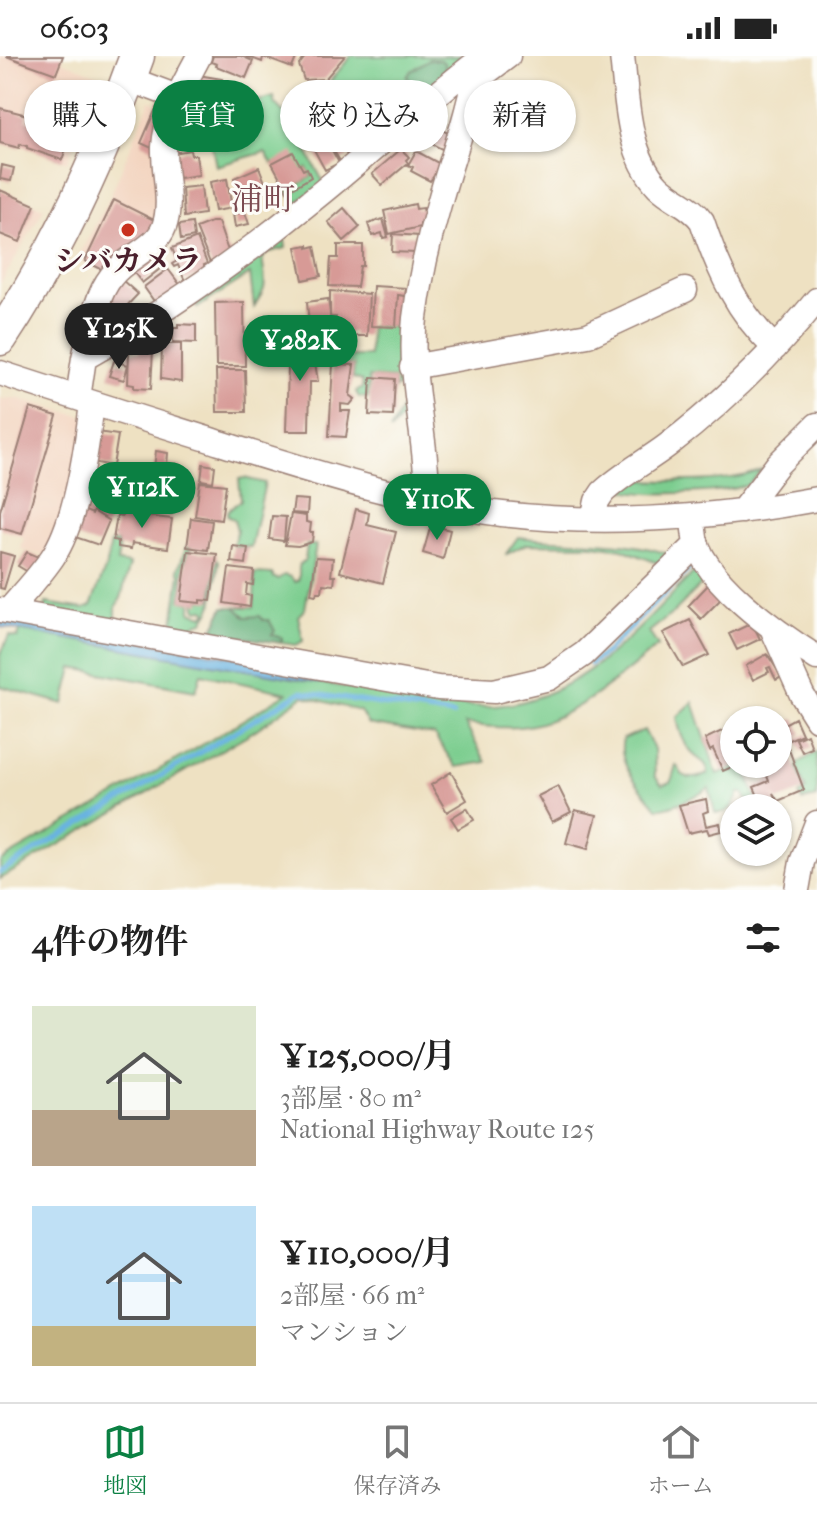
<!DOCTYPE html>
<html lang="ja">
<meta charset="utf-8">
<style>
:root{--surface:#fff;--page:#f2f2f2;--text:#222;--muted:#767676;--line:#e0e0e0;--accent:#0b8043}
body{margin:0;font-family:"IM FELL French Canon","Noto Serif JP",serif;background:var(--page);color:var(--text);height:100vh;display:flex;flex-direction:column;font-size:30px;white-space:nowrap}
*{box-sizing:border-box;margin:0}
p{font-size:26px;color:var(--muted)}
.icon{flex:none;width:44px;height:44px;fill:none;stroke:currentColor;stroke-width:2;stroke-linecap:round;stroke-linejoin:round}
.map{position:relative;height:834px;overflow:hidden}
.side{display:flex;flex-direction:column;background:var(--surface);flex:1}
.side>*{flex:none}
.top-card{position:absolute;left:24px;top:24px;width:770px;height:72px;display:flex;gap:16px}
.tools{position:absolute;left:720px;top:650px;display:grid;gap:16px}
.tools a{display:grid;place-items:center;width:72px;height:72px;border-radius:50%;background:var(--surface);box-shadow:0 2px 6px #0004;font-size:40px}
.price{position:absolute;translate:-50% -68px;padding:0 18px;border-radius:28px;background:var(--accent);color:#fff;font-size:26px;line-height:52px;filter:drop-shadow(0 2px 4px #0008)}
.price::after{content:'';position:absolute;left:50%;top:48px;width:24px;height:18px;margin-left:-12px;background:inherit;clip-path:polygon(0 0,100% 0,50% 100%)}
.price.on{background:#222;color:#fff}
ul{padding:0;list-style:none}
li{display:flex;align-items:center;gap:24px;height:200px;padding:0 32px}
li span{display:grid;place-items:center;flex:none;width:224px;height:160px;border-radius:0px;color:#555}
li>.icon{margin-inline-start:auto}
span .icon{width:96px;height:96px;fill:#fffc;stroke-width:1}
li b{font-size:34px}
h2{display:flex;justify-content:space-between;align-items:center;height:96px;padding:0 32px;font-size:34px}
.chip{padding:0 28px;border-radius:36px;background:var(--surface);box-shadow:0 2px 6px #0004;font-size:28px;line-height:72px}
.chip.on{background:var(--accent);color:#fff}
.status{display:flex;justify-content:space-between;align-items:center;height:56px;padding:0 40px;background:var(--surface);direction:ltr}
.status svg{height:22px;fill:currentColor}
.menu{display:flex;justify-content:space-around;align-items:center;height:112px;border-top:2px solid var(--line);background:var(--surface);font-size:22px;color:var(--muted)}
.menu a{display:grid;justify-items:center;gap:4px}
.menu .on{color:var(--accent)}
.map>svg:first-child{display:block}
.built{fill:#f3d4bf}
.green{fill:#7ccd8f;stroke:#63765d;stroke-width:2}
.forest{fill:#65b07a;stroke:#586852;stroke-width:2}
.water{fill:#69b3e1;stroke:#5a6986;stroke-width:2}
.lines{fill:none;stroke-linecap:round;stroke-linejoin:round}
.stream{stroke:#69b3e1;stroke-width:5}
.building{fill:#d79a96}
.minor-casing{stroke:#9c8076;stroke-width:27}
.highway-casing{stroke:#9c8076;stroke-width:37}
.minor{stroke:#fff;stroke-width:24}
.highway{stroke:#fff;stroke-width:34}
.poi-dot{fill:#c8321e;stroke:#fdfcf7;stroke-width:3}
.labels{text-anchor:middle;stroke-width:6;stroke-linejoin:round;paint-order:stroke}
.poi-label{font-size:30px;font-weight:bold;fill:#4a1f2b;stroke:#fdfcf7}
.neighbourhood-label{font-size:32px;fill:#7b4a50;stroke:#fdfcf7}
</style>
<div class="status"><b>06:03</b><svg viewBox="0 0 49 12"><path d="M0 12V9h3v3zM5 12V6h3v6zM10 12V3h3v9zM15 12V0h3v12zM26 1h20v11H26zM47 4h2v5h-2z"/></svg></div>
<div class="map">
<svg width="817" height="834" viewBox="0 0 817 834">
<rect width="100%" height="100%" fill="#fdfcf7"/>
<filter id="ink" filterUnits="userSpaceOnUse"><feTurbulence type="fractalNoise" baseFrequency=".0125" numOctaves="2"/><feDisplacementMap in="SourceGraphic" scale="16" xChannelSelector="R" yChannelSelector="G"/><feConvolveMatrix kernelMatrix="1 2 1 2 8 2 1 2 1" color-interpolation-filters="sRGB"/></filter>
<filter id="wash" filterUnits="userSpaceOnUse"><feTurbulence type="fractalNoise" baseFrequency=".006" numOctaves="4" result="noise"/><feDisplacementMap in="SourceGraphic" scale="32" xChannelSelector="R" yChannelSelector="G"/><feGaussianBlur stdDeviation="1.8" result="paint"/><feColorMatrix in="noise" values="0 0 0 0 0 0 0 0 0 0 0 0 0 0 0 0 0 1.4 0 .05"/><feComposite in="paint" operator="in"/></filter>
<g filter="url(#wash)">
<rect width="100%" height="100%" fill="#eee1c2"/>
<!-- built -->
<path class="built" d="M0,0H63L62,5L102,21L67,106L27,92L0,87Z
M150,45L172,52L166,157L112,219L78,202L109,143Z
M0,134L44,152L0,229Z
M15,342L90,362L48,501L21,493L24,481L0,474V343Z"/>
<!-- green -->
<path class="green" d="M351,0H461V9L377,79L330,25Z
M195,19L187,50L209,58L210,61L219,55L274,41L275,47L291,66L324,127L295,148L287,135L311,121L307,112L303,114L272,107L265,96L216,110L211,86L184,88L188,78L171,76Z
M284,177L286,192C248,199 269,206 264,233C262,239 257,245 254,251L250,218L197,252L194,245Z
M405,250L411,351L390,375L406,343L404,327L394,333L395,323L369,321L368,342L359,341L356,336L362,332V325L353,322L354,310L344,309L346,300H369L370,270L396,271V263Z
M763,413C757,418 752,427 745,430C726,436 636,442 621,432L629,423C660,426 736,428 763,413Z
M244,422L265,427L251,491L233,490L237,474L234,463L228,461L227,456L241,444L239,423Z
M518,481C571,488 623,481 674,500L665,510L622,493L593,489L526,488L505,499Z
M111,486H117L119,494L117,506L130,508L121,542L116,550V566L45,555L46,547L84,553L91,550L107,508Z
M307,489H316L305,553L298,560L303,585L296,589L282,587V582L271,579C261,560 265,563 246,561L235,551H254L255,517L272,518L274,522L278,523L284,519L291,521L295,526L299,523V509L305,504Z
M186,491H191L184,508L181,544L191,546V555L203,560L207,556L204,553L197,554L195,546L200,544H211L216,502L219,505L212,551L203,566L193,569L190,577L148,573L149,566L173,569L180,518L178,514Z
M696,514L707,523L674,556L649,576L658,590C622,619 578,659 533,669C511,674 487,670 465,668L486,706L456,711L434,679L368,668L360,655L304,640L254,675L0,823V805L207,686L287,637L201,618L196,635L73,612L64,648L0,630V599L9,580L18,582L20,574L401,641C437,645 475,655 511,648C590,634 642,568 696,514Z
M693,646L717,718L741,710L746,715L760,752H752L743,737H739C734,750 730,758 715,757L709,732C701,738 667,754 657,752C642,732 616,710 623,683L644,674L654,693L655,720L662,729L671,726L676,709C679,712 680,715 682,718C688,725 702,721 708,718C708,706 701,706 693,698C683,688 679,674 677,661Z
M817,696V741L802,745L799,739L806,734L797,712L798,707Z"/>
<!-- forest -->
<path class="forest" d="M429,3L441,4L445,8L447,21L415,46L407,39L405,32L409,24L407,21L410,16Z
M224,551H235L246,561L260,560L263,564H269L275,575L272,579L282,582V587L214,577L213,573Z"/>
<!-- water -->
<path class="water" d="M0,560L325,617L321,627L0,571Z"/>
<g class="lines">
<!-- stream -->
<path class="stream" d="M590,608L605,597L689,513
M0,816L301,636L453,659"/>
</g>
<g id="blocks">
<!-- building -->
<path class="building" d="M6,0H63L56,18Z
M213,0H241L253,5L246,22L216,10L217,8L211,6Z
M246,0H297L292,12L263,1L262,6Z
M306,0H345L325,23L304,24L299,9Z
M198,19L222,23L209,58L187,50Z
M314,28L331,62L307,73L305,67L300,70L294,59L300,56L291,39Z
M238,31L239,48L228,49L227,32Z
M157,50L167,54L154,93L141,87Z
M0,52L27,59L26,64L34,66L37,55L74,69L62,104L27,92V90L20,88L19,92L0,87Z
M357,60L376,81L370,86L352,65Z
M431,60L437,63L434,70L456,81L448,96L411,78Z
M351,64L365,88L349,100L334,75Z
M324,80L339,107L325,114L311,88Z
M336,80L348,101L340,105L328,85Z
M401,93L409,101L406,104L408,107L382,129L372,118Z
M190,94L191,99H196L199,119L172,123L168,98Z
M416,95L442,109L430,125L411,115L413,111L408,109Z
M293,96L303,114L307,112L311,121L287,135L272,107Z
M2,109L14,112L11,125L0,123Z
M259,111L268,134L248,142L246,137L241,140L234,122Z
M227,123L232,152L215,155L210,126Z
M201,130L204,158L184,161L182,132Z
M0,134L35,149L20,186L0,178Z
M114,144L160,167L107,216L85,205Z
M415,148L416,153L423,152L426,166L420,167V171L389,178L384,155Z
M344,152L360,171L344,185L328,166Z
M245,156L249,168L235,171L233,158Z
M383,163L388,181L383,182L382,177L372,180L368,168Z
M211,166H218L227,192L232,198L212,212L196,172Z
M192,167L194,181L181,184L179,169Z
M393,178L419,180L417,197L392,196Z
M197,182L207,208L204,209L207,217L185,225L178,209L174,211L172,208L177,205L172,192Z
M308,189V192L315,190L321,220L303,224L296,191Z
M338,189H363V210H360L357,231L329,230L331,202H338Z
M149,196L161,212L142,227L130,211Z
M168,213L181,230L156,248L144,231Z
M122,224L138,238L121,256L129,264L114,280L105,272L111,265L102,257L112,246L106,241Z
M373,230L406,232L405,240L398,239L396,271L371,270Z
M330,235L369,238L367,280H353V276L339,278L336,261H330Z
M328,243L331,265L309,268L307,246Z
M244,246L245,310H216L215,247Z
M178,268L196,269V287L173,286V272H178Z
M289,279L311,281L318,326H310L309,375H286Z
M162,288H181V326L161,323Z
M139,293H153L151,333L134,332V329L128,328L129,296H139Z
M114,305L128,309L124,324L109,320Z
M333,308L354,309L350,339L355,343L350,349L341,348V355H350L346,381L329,380Z
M216,314H245L246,356H217Z
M371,321L395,323L393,360L369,359Z
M30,352L57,360L22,478L0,472V455Z
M97,376L118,379L113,410L92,406Z
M156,395L168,397L167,409L181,411L179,426H176L172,458L149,456V453L146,452L149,422H153Z
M203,408L215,410L213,426L201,424Z
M200,426L226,429L221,464L195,460Z
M133,432L145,433L143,451L132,450Z
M294,443L308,444L307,458L292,457Z
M356,453L369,457L367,469L396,476L383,527L340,516Z
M83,454L92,458L93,455L109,465L99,489L72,480Z
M123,455L147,457V460L172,463L168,492L132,487L131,493L118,491V485L113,484L117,459L122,460Z
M291,458L306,460V466L311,467L310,476H313L312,486L298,490L285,489Z
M272,460L286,461L284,485L269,483Z
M191,462L212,465L208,494L187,491Z
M431,469L450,474L443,503L423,497Z
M233,490L248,492L246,508L231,506Z
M188,495L217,498L211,545L200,544V547L181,545Z
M0,496L14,500L4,533L0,532Z
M27,496L43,503L33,519L18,510Z
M316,501L333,502L331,520H335L334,529L323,528L322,536H317L316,539L311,538Z
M229,512L254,515L253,529L247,528L246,539L251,540L250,551L224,547Z
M708,529L721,543L701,563L688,550Z
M690,564L709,599L683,611L663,577Z
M752,567L760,583L737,594L729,578Z
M767,598L782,621L776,624L770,611L767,612L769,616L753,624L746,610Z
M795,662L802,678L778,689V677L786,673L784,668Z
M724,674L734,697V710L723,715L713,693L710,695L705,683Z
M807,678L812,692L802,696L796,683Z
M788,691L804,734L778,745L773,737L777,747L763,752L754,731L769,725L762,708H778V696Z
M451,716L467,744L447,756L431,729Z
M558,730L571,756L552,766L538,740Z
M706,743L708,755L703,757L706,770L720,767L721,775L709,778L707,773L688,777L679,749Z
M467,752L474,764L458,773L451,762Z
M575,754L597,759L588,793L566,787Z"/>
</g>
</g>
<g filter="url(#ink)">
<use href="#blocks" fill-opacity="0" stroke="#9c8076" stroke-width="2"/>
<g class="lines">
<defs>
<path id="minor" d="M622,0C627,43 627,97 658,130C672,144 691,149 702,165C719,215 737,256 775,292
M129,23L177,41
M475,25L508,0
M84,302C91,276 94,243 111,221C125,201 156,193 164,171C173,147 163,116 164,91C166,57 184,29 199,0
M412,311L588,279L685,234
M0,317C73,341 147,364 220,387C313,416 406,446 502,458C606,470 715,462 817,443
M78,342L84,302C162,258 236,206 306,149C367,101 423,47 485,0
M427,445C428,382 408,326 415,262C420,224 428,185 439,148C452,100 470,56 477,6
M742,455L778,408L817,369
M593,463L597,445L603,436C622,418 647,405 668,389C723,347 773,297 817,244
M694,474C696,521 779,578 817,602
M0,554L438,632L494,635L549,622L584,598L695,490
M8,555C23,538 39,521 52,502C77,466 87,390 92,347
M773,574L802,639L817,663
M797,834L802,806L817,767"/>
<path id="highway" d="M0,282C58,195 102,97 137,0"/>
</defs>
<!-- minor casing -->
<use href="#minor" class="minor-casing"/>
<!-- highway casing -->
<use href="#highway" class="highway-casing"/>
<!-- minor -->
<use href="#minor" class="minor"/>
<!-- highway -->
<use href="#highway" class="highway"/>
</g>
</g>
<!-- markers -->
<circle class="poi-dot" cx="128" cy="174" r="8"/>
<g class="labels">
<!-- poi labels -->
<g class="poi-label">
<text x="128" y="215">シバカメラ</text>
</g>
<!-- neighbourhood labels -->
<g class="neighbourhood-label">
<text x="263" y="154">浦町</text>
</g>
</g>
</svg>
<div class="tools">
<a><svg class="icon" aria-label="locate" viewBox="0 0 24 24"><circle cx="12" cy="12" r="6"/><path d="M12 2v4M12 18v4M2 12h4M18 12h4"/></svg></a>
<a><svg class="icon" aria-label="layers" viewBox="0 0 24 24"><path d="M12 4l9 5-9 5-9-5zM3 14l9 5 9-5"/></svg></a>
</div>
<b class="price on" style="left:119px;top:315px">¥125K</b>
<b class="price" style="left:300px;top:327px">¥282K</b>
<b class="price" style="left:142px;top:474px">¥112K</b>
<b class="price" style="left:437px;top:486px">¥110K</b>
<div class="top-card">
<a class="chip">購入</a>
<a class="chip on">賃貸</a>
<a class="chip">絞り込み</a>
<a class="chip">新着</a>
</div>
</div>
<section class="side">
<h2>4件の物件<svg class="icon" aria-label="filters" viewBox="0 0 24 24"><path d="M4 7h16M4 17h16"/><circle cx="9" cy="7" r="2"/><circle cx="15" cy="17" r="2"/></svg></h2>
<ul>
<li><span style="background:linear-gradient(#dfe7d0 65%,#b9a48a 0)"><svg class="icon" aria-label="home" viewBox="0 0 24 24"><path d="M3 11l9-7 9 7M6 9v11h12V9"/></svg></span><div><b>¥125,000/月</b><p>3部屋 · 80 m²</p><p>National Highway Route 125</p></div></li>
<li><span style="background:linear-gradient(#bfe0f5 75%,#c2b280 0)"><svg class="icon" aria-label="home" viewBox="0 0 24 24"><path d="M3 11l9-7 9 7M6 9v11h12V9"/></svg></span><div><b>¥110,000/月</b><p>2部屋 · 66 m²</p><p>マンション</p></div></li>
</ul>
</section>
<nav class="menu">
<a class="on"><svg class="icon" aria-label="map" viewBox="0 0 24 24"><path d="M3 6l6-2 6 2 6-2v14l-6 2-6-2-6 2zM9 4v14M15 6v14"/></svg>地図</a>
<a><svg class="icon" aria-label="saved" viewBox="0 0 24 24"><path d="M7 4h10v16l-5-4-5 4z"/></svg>保存済み</a>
<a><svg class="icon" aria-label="home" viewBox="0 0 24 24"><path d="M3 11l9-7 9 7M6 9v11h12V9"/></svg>ホーム</a>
</nav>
